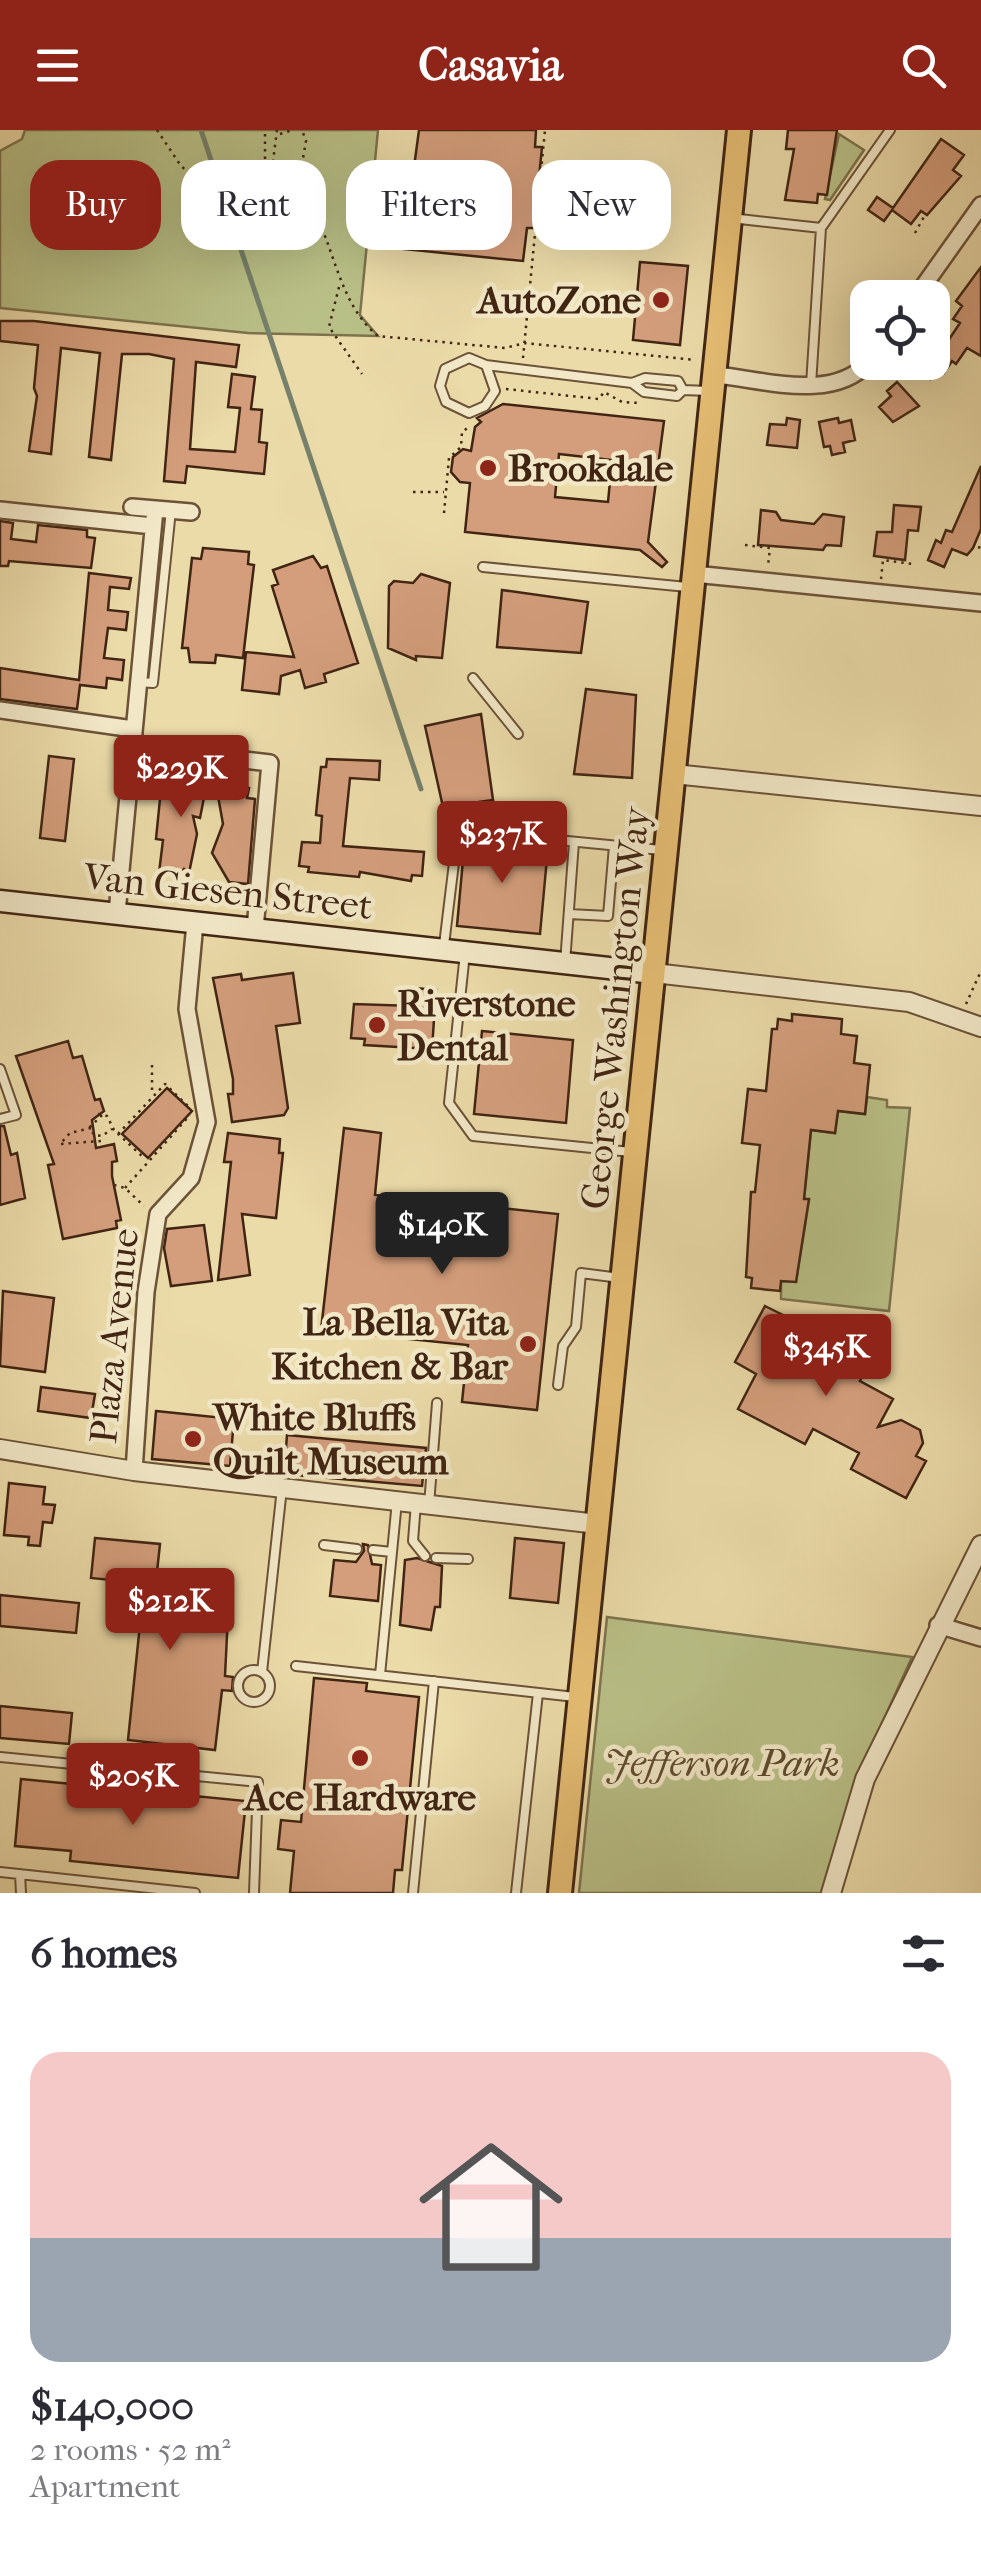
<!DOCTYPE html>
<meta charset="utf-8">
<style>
:root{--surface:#fff;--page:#f2f2f3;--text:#2b2b33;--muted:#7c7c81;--line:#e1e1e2;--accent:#8f2418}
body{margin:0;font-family:"IM FELL French Canon",serif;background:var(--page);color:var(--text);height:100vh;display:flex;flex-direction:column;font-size:38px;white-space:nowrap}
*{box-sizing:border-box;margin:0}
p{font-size:32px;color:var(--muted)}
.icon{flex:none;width:55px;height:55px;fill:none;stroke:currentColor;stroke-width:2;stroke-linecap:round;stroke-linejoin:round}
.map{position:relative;height:1763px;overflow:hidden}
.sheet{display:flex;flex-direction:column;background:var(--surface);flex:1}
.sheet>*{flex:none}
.banner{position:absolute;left:30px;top:30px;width:922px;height:90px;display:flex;gap:20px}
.tools{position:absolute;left:850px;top:150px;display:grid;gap:20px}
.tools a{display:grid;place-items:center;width:100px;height:100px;border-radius:20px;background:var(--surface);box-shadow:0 10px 40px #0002;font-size:50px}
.price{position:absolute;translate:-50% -85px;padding:0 22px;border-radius:10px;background:var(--accent);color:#fff;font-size:32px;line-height:65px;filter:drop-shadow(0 2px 5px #0008)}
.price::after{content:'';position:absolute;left:50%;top:60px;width:30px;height:22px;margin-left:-15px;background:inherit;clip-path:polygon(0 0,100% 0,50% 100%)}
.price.active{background:#222;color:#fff}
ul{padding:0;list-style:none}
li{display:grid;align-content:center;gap:20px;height:530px;padding:0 30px}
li+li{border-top:2px solid var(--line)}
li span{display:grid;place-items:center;height:310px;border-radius:30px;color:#555}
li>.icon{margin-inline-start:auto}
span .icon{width:180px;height:180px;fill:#fffc;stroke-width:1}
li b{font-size:42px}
h2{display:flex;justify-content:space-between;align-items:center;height:120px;padding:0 30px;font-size:42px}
.chip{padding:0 35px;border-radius:30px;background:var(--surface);box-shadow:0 10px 40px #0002;font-size:35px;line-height:90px}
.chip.active{background:var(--accent);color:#fff}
header{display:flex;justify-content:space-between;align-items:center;height:130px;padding:0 30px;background:var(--accent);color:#fff;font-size:45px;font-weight:800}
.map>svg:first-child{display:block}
.green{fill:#b9c087;stroke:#7d724d;stroke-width:2.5}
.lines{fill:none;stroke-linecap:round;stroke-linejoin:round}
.stream{stroke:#76806a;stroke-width:5}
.building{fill:#d49e7c;stroke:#412513;stroke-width:2.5;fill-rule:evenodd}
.service-casing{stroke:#6c5238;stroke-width:12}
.minor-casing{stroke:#6c5238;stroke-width:20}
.tertiary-casing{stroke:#6c5238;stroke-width:22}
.secondary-casing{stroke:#412513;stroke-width:25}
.primary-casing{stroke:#412513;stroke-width:28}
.path{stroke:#412513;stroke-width:2.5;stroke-dasharray:2.5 5;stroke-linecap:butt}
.service{stroke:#f2e8c7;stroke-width:8}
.minor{stroke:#f2e8c7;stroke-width:15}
.tertiary{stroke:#f2e8c7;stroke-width:18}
.secondary{stroke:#f2e8c7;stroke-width:20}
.primary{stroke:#e6be74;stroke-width:22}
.poi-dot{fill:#8f2418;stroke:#f2e8c7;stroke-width:4}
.labels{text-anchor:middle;stroke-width:9;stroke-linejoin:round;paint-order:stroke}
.poi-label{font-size:38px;font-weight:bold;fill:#412513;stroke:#f2e8c7;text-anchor:start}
.street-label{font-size:38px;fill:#412513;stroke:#f2e8c7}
.park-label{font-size:38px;font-style:italic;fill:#5f4c30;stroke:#f2e8c7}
</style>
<header><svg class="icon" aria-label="menu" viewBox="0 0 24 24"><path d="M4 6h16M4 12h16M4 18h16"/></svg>Casavia<svg class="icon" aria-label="search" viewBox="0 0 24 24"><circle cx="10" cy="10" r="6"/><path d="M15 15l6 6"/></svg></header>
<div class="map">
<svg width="981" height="1763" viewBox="0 0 981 1763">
<rect width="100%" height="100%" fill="#ebdba9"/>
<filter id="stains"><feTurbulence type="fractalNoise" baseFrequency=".002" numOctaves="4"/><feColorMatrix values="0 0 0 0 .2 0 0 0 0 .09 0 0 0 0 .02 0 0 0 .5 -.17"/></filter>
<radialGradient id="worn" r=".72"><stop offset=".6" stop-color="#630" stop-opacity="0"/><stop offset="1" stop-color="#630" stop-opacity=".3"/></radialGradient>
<!-- green -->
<path class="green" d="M25,0H378L360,185L378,206L248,203L0,178V21L22,9Z
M839,4L864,20L830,70L825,69Z
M867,967L887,970V977L910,978L889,1181L781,1169V1151L796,1152L809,1070L804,1069L811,1000L835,1003L838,981L865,984Z
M607,1487L912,1527L861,1640L823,1763H579Z"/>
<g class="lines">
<!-- stream -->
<path class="stream" d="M201,0L421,659"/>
</g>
<!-- building -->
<path class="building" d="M419,0H536L535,17H542L534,98H527L523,131L403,119Z
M788,0H837L827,65L818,64L817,73L785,70L794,19H786Z
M941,9L964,25L953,40L961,46L927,85L921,81L911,94L892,80L884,91L868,80L877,67L893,78Z
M640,132L688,136L680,215L633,210Z
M981,137V226L967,218L956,234L952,231L944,243L937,238L930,249L905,232H932V214L942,220L960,193L953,189L962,176L956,171Z
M0,191H34L239,215L236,237L196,232L190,319L235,322L240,278L228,277L232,244L255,247L251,279L262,280L259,312L267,313L264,344L187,336L185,353L164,351L174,229L149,224H122L111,330L89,327L100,223L61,218L51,324L29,321L37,266L34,258L38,215L0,211Z
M897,252L919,276L893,292L879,277L891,266L887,261Z
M503,274L664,291L648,412L667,432L662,437L640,420L465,402L470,353L460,352L451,342L453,327L463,319L471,321L475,297L481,292L477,288ZM559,324L612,330L608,372L555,367Z
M787,288L800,290L797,318L767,315L770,294L786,295Z
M838,288L839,293L851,290L855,310L843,313L845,322L832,325L830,316L824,317L819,292Z
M981,336V399L973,418L967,425L952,419L944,437L928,430L936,410L941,413L946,400L952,402Z
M894,375L921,377L918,401L908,400L905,430L874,426L877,402H892Z
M761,380L776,382L781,390L814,394L823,384L844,387L841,416L826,415L823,420L758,415Z
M0,391L13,393L11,409L36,412L38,395L87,400V407L95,408L91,438L9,431L8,436H0Z
M203,418L249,422L248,434L254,435L243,528L216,525L215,533L190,532L188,518H182L192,428L201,429Z
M313,426L321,438L327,436L358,533L324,544L326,552L305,558L300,540L281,546L279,564L242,560L246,522L294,527L272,456L278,454L273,440Z
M89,443L131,448L129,459L110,457L108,480L128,482L126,500L108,498L104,528L124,530L122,550L107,548L106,558L80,555L77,579L0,569V538L79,550Z
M421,444L450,453L442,528L416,526V530L388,518L389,456L394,451L413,453Z
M502,460L588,472L581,523L497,517Z
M586,559L636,565L632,648L574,644Z
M481,584L493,670L443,677L425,596Z
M49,626L74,629L65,711L40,708Z
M327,629L380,631L379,650L350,648L343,716L424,722L422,746L412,745L411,751L360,742L359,747L308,742L309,737L299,736L302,712L320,713L322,686L316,685L317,674L321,637H326Z
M186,635L210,637L200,688L193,686L197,704L189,743L184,739L179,746L159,743L163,710L156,709L161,659L178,661Z
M213,638L244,641L242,657L249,658L247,668L255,669L248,754L229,752L212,723L223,694Z
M465,708L548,717L540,804L457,796Z
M293,843L300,893L276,896L288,978L284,985L232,992L228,964H233V949L213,848L241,844L242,850Z
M415,858L436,860L432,919L364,915L365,909L351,908L354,874L413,876Z
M792,884L842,889L841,904L857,906L854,933L870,935L865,984L838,981L835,1003L811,1000L804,1069H809L796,1152L781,1151L780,1161L751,1158L752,1148L746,1147L751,1062H755L760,1015L742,1013L748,959L766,961L772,899H777L778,889L792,891Z
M482,901L573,910L566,993L474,984Z
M68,911L73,928L82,926L95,970L100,969L104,981L92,990L96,1018L114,1014L117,1031L112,1032V1046L121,1090L116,1091L117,1098L63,1109L48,1035L54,1034L16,926Z
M167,958L192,981L148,1028L122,1004Z
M0,996H4L11,1025L17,1023L25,1068L0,1075Z
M344,998L381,1003L375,1065L558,1084L537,1280L462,1272L468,1215L321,1200Z
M228,1003L280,1009L279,1023H283L276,1088L242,1084L250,1145L218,1150L231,1032H224Z
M204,1095L212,1151L171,1156L164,1118L167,1099Z
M3,1161L54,1168L45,1242L0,1236Z
M765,1176L871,1229L860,1251L893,1269L878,1297L901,1290L920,1300L923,1313L916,1326L926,1331L906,1368L851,1339L859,1323L813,1299L805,1314L738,1279L756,1244L735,1232Z
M41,1257L95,1264L91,1288L38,1281Z
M156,1281L234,1289L230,1336L152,1329Z
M287,1305L426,1318L422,1356L284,1344Z
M9,1353L45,1357L43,1374L55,1375L52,1393L43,1392L40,1416L28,1415L29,1407L4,1405Z
M95,1408L160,1414L157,1442L181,1445L179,1476L228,1485L225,1546L233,1547L232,1561L222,1560L215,1620L128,1610L142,1475L157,1477L160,1455L91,1448Z
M515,1408L564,1413L558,1473L510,1468Z
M363,1414L368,1415L372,1434L381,1435L378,1471L330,1466L334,1430L356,1432L364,1421Z
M417,1428L442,1436L440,1477H435L431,1500L400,1495L405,1430Z
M0,1465L79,1473L76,1503L0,1496Z
M314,1548L367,1553L366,1561L419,1567L402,1740H395L393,1763H290L294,1721L278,1719L281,1690L301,1692Z
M0,1576L72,1583L69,1614L0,1608Z
M21,1649L246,1671L238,1748L70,1731L71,1721L15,1716Z"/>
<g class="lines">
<defs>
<path id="service" d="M731,88L821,98
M486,235L495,261L485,276L469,283L446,272L440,256L445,239L469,228L486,235L632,253L645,248L678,251L683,260
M632,253L644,262L677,266L683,260L709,261
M811,255L821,98L890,0
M483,437L687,457
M473,548L518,604
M137,552L153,553L171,380
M496,704L661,720
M569,784L608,786L614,716
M444,815L458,700L477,702
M465,823L449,973L473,1006L631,1022
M565,833L574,712
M0,939L16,985L0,989
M558,1255L563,1216L576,1197L581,1143L620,1148
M416,1373L413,1411L425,1426
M429,1375L437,1273
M324,1415L357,1419
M373,1420L392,1422
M436,1428L468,1429
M296,1536L575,1567
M238 1556a16 16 0 1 1 32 0a16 16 0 1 1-32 0Z
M262,1542L282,1358
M380,1545L397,1371
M0,1627L258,1652L254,1763
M0,1742L195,1763
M20,1744L21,1763
M413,1763L434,1551
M516,1763L538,1563"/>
<path id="minor" d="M915,168L981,75
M715,245C763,249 832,273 869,232
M132,377L191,382
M0,380L153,396
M694,444L981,473
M0,580L133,599
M132,617L270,633L255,799
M117,783L155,379
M134,1341L146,1162L158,1084L191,1048L207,992L187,879L195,793
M938,1495L981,1508"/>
<path id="tertiary" d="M674,644L981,676
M654,843L909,872L981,897
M0,1319L134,1341L598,1394
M831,1763L865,1649L981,1415"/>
<path id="secondary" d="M0,771L654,843"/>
<path id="primary" d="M560,1763L739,0"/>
</defs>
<!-- service casing -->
<use href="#service" class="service-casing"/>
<!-- minor casing -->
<use href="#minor" class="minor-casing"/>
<!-- tertiary casing -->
<use href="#tertiary" class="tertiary-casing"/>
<!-- secondary casing -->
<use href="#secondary" class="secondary-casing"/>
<!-- primary casing -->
<use href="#primary" class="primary-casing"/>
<!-- path -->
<path class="path" d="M157,0L181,36L203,54C220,54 238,44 256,44C338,45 319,159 378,206L505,218L525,213L695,230
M280,4L293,0
M272,39L298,45
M265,44V0
M271,47L277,0
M298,57L306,11L302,0
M915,103L925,85
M339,157L329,197L362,244
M523,228L545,0
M506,259L599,269L604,262L622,272L641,273
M413,362H444
M444,383L449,328L461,317L462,302L470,296
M745,415L770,418L768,436
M978,417L981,418
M881,449L883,430L913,434
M966,874L981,841
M152,935V965
M98,984L107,986L114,1000L145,1029
M102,985L90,997L94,1005L102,1006L112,999
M91,998L70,1003L60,1014L101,1011
M118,1004L165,954L189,977
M114,1055L125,1058L144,1076
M125,1058L190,985"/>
<!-- service -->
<use href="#service" class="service"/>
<!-- minor -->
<use href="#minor" class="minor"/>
<!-- tertiary -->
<use href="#tertiary" class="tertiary"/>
<!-- secondary -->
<use href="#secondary" class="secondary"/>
<!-- primary -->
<use href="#primary" class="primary"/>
</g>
<!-- markers -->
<g class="poi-dot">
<circle cx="661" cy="170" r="10"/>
<circle cx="488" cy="338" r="10"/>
<circle cx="377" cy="895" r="10"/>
<circle cx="528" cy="1214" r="10"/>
<circle cx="193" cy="1309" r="10"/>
<circle cx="360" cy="1628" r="10"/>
</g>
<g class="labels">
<!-- poi labels -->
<g class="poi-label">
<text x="641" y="183" text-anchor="end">AutoZone</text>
<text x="508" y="351">Brookdale</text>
<text x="397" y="886">Riverstone<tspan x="397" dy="44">Dental</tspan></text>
<text x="508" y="1205" text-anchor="end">La Bella Vita<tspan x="508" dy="44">Kitchen &amp; Bar</tspan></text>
<text x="213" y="1300">White Bluffs<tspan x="213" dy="44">Quilt Museum</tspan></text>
<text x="360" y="1680" text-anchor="middle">Ace Hardware</text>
</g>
<!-- street labels -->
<g class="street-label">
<text transform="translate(228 761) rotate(6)" y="13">Van Giesen Street</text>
<text transform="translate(615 878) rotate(-84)" y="13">George Washington Way</text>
<text transform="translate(114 1206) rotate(-84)" y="13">Plaza Avenue</text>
</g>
<!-- park labels -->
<g class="park-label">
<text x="722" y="1646">Jefferson Park</text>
</g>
</g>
<rect width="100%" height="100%" filter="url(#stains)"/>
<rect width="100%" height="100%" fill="url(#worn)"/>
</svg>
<div class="tools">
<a><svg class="icon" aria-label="locate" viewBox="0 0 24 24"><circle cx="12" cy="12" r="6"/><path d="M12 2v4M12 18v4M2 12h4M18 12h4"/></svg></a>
</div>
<b class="price" style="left:181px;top:690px">$229K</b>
<b class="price" style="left:502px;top:756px">$237K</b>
<b class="price active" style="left:442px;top:1147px">$140K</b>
<b class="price" style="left:826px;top:1269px">$345K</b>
<b class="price" style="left:170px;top:1523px">$212K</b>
<b class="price" style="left:133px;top:1698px">$205K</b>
<div class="banner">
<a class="chip active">Buy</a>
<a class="chip">Rent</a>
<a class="chip">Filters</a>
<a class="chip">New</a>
</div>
</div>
<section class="sheet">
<h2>6 homes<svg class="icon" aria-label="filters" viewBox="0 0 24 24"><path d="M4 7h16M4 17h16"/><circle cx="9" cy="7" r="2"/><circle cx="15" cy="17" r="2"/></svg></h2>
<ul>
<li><span style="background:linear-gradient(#f6c9c9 60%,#9aa5b1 0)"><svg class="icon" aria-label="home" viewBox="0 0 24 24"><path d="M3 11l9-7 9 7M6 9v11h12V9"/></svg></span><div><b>$140,000</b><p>2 rooms · 52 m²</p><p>Apartment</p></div></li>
</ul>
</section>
